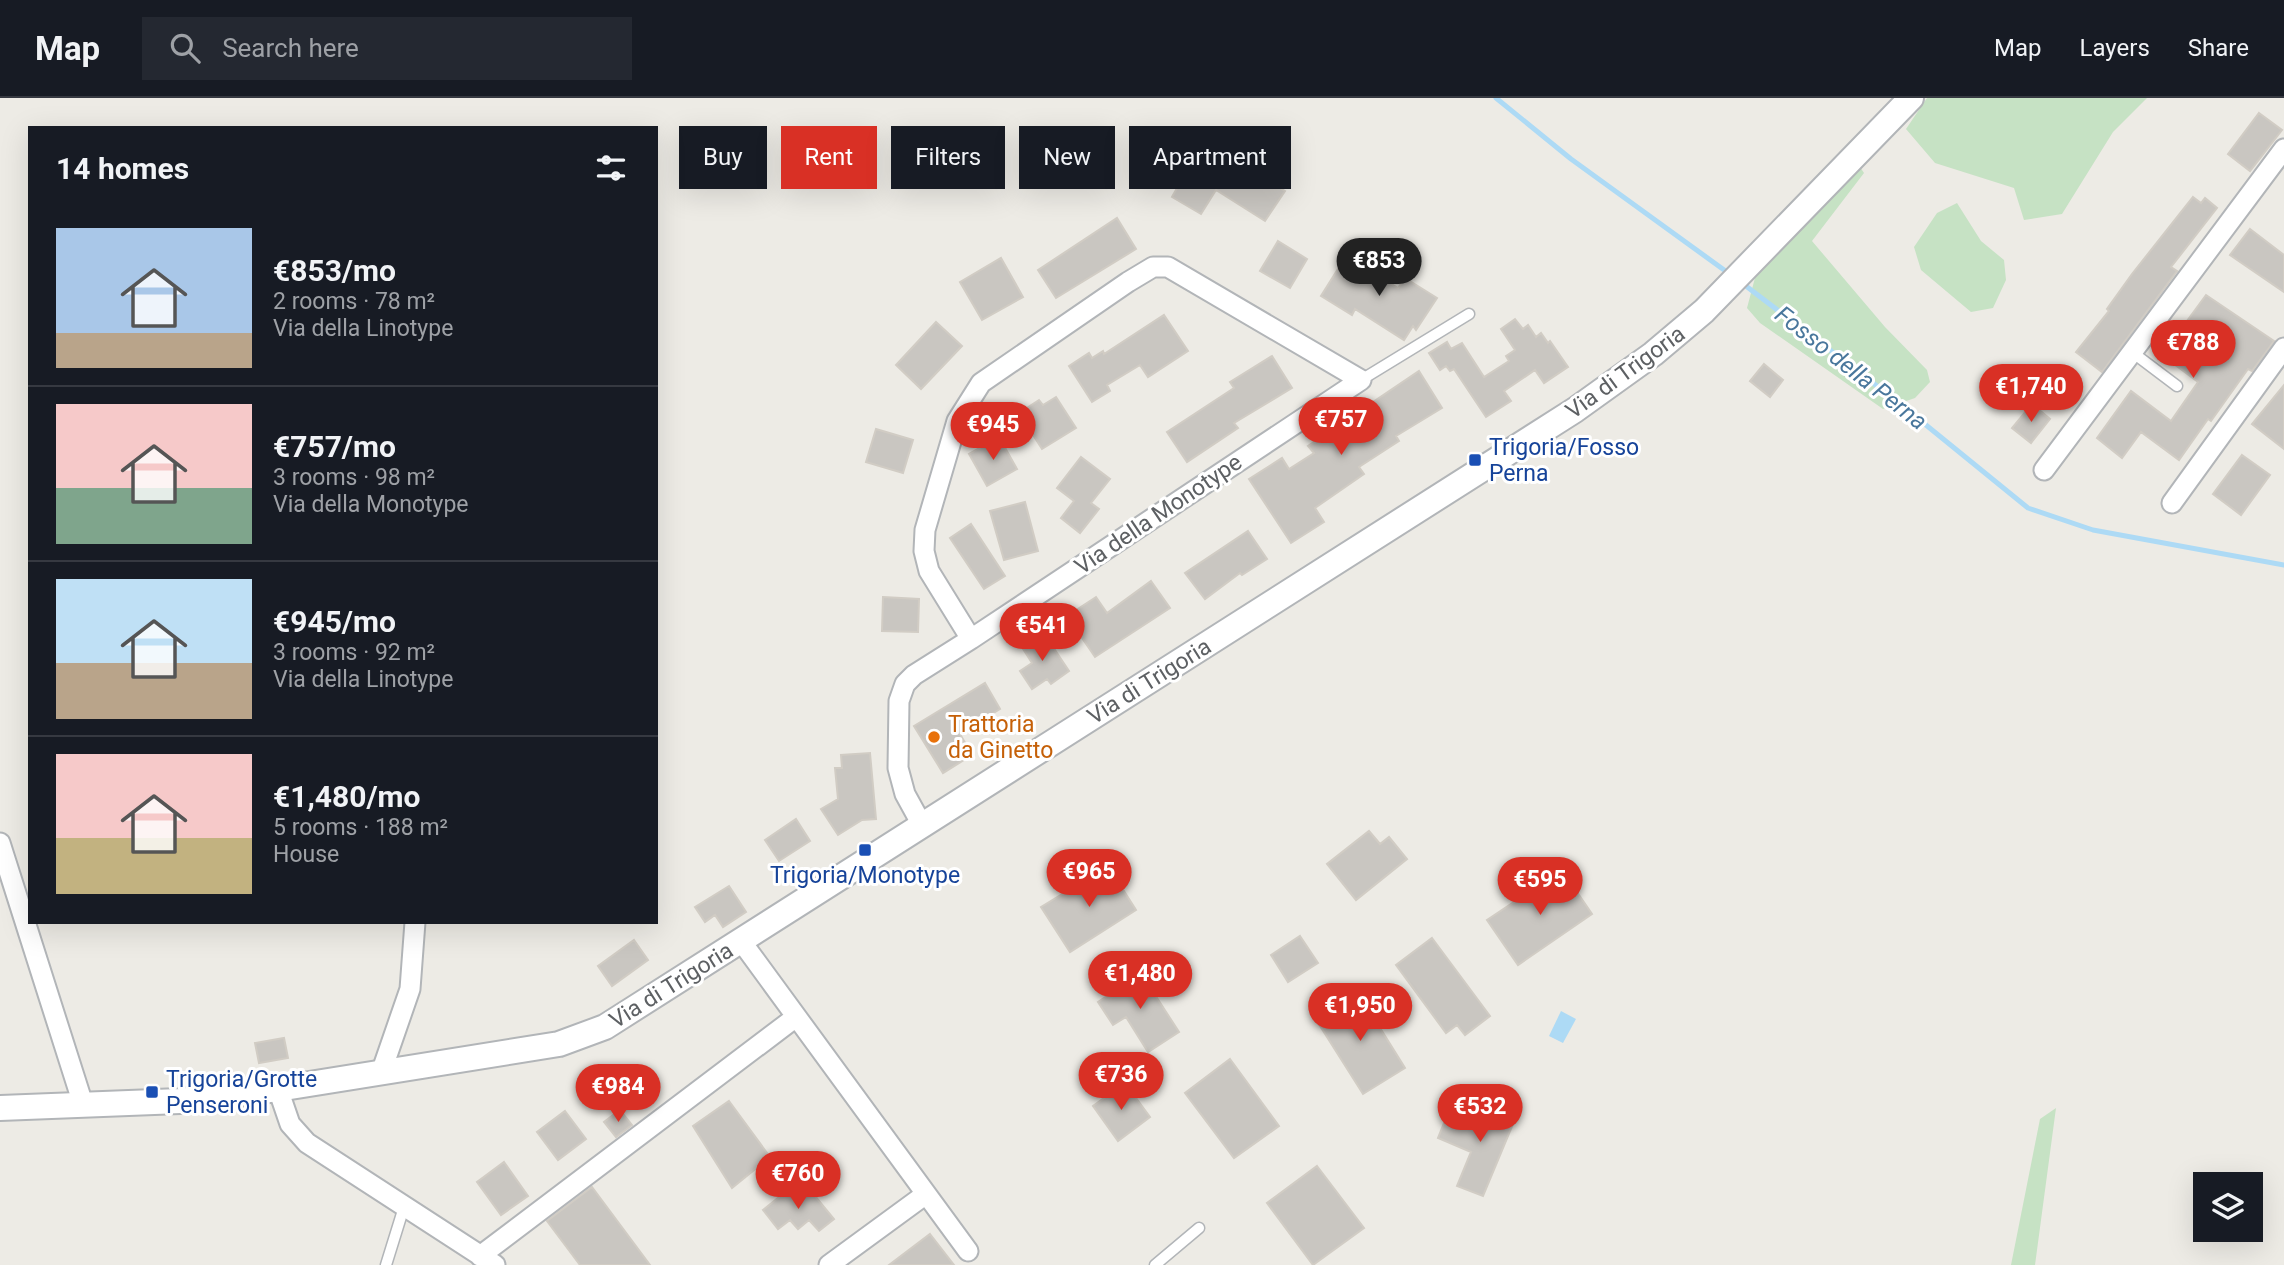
<!DOCTYPE html>
<meta charset="utf-8">
<style>
:root{--surface:#171b24;--page:#242831;--text:#f1f3f6;--muted:#9ea1a6;--line:#363941;--accent:#d93025}
body{margin:0;font-family:Roboto,sans-serif;background:var(--page);color:var(--text);height:100vh;display:flex;flex-direction:column;font-size:26px;white-space:nowrap}
*{box-sizing:border-box;margin:0}
p{font-size:23px;color:var(--muted)}
.icon{flex:none;width:38px;height:38px;fill:none;stroke:currentColor;stroke-width:2;stroke-linecap:round;stroke-linejoin:round}
.map{position:relative;flex:1;overflow:hidden}
.panel{position:absolute;left:28px;top:28px;width:630px;height:798px;display:flex;flex-direction:column;background:var(--surface);border-radius:0px;box-shadow:0 7px 28px #0002}
.panel>*{flex:none}
.guide{position:absolute;left:679px;top:28px;width:665px;height:63px;display:flex;gap:14px}
.controls{position:absolute;left:2193px;top:1074px;display:grid;gap:14px}
.controls a{display:grid;place-items:center;width:70px;height:70px;border-radius:0px;background:var(--surface);box-shadow:0 7px 28px #0002;font-size:35px}
.price{position:absolute;translate:-50% -60px;padding:0 16px;border-radius:24px;background:var(--accent);color:#fff;font-size:23px;line-height:46px;filter:drop-shadow(0 2px 4px #0008)}
.price::after{content:'';position:absolute;left:50%;top:42px;width:21px;height:16px;margin-left:-10px;background:inherit;clip-path:polygon(0 0,100% 0,50% 100%)}
.price.current{background:#222;color:#fff}
ul{padding:0;list-style:none}
li{display:flex;align-items:center;gap:21px;height:175px;padding:0 28px}
li+li{border-top:2px solid var(--line)}
li span{display:grid;place-items:center;flex:none;width:196px;height:140px;border-radius:0px;color:#555}
li>.icon{margin-inline-start:auto}
span .icon{width:84px;height:84px;fill:#fffc;stroke-width:1}
li b{font-size:30px}
h2{display:flex;justify-content:space-between;align-items:center;height:84px;padding:0 28px;font-size:30px}
.chip{padding:0 24px;border-radius:0px;background:var(--surface);box-shadow:0 7px 28px #0002;font-size:24px;line-height:63px}
.chip.current{background:var(--accent);color:#fff}
header{display:flex;align-items:center;gap:42px;box-sizing:border-box;height:98px;padding:0 35px;background:var(--surface);border-bottom:2px solid var(--line)}
header strong{font-size:33px}
nav{display:flex;gap:38px;margin-inline-start:auto;font-size:24px}
.search{width:490px;height:63px;background:var(--page);display:flex;align-items:center;gap:18px;box-sizing:border-box;padding:0 24px;border-radius:0px;color:var(--muted);font-size:26px}
.map>svg:first-child{display:block}
.green{fill:#c6e2c4}
.water{fill:#addaf5}
.lines{fill:none;stroke-linecap:round;stroke-linejoin:round}
.stream{stroke:#addaf5;stroke-width:5}
.building{fill:#c9c6c1;stroke:#d1ccc4;stroke-width:2}
.service-casing{stroke:#b2b5b8;stroke-width:13}
.minor-casing{stroke:#b2b5b8;stroke-width:23}
.tertiary-casing{stroke:#b2b5b8;stroke-width:28}
.service{stroke:#fff;stroke-width:10}
.minor{stroke:#fff;stroke-width:19}
.tertiary{stroke:#fff;stroke-width:24}
.transit-dot{fill:#1a4fb4;stroke:#fff;stroke-width:2.5}
.food-dot{fill:#e8710a;stroke:#fff;stroke-width:2.5}
.labels{text-anchor:middle;stroke-width:6;stroke-linejoin:round;paint-order:stroke}
.street-label{font-size:23px;fill:#5d6063;stroke:#fff}
.transit-label{font-size:23px;fill:#164399;stroke:#fff;text-anchor:start}
.food-label{font-size:23px;fill:#c56008;stroke:#fff;text-anchor:start}
.water-label{font-size:24px;font-style:italic;fill:#49779c;stroke:#fff}
</style>
<header>
<strong>Map</strong>
<div class="search"><svg class="icon" aria-label="search" viewBox="0 0 24 24"><circle cx="10" cy="10" r="6"/><path d="M15 15l6 6"/></svg>Search here</div>
<nav><a>Map</a><a>Layers</a><a>Share</a></nav>
</header>
<div class="map">
<svg width="2284" height="1167" viewBox="0 0 2284 1167">
<rect width="100%" height="100%" fill="#edebe5"/>
<!-- green -->
<path class="green" d="M1927,0H2147L2113,34L2062,116L2024,122L2014,90L1935,65L1906,31Z
M1860,69L1864,75L1812,143L1885,229L1927,272L1930,284L1915,300L1883,311L1760,225L1747,210L1756,176Z
M1957,105L1981,143L2004,162L2006,182L1993,210L1971,214L1921,172L1914,149L1937,115Z
M2056,1010L2035,1167H2011L2040,1021Z"/>
<!-- water -->
<path class="water" d="M1561,913L1576,921L1563,945L1549,938Z"/>
<g class="lines">
<!-- stream -->
<path class="stream" d="M1496,0L1571,61L1731,177
M1742,185L1894,301L2028,410L2093,432L2284,467"/>
</g>
<!-- building -->
<path class="building" d="M2259,15L2282,32L2250,73L2228,56Z
M1207,68L1242,89L1252,73L1285,93L1265,123L1216,92L1201,116L1172,99L1186,74L1200,82Z
M2193,99L2201,105L2205,100L2217,110L2171,169L2177,173L2102,274L2076,254L2109,213L2107,211L2132,176Z
M1117,120L1136,151L1056,200L1038,172Z
M2250,131L2284,157V194L2230,157Z
M1278,143L1307,161L1290,190L1260,173Z
M1346,158L1398,190L1405,180L1437,200L1416,232L1413,228L1404,242L1355,211L1352,217L1321,198Z
M1001,160L1023,199L982,222L960,184Z
M2206,197L2274,243L2252,273L2248,271L2211,323L2208,321L2179,362L2141,334L2122,360L2097,340L2131,293L2171,323L2198,284L2162,257Z
M1164,217L1188,253L1148,279L1140,267L1107,287L1110,293L1092,304L1069,268L1089,255L1092,260L1103,253L1104,256Z
M1515,221L1523,231L1528,227L1536,239L1541,235L1548,245L1550,243L1568,269L1544,285L1535,272L1504,293L1511,303L1486,319L1454,271L1450,273L1446,268L1440,272L1429,255L1447,244L1451,251L1462,245L1484,279L1509,263L1506,258L1515,252L1501,231Z
M936,224L962,248L921,291L896,267Z
M1272,258L1292,290L1234,325L1238,330L1187,364L1167,334L1234,290L1230,284Z
M1764,266L1783,282L1770,299L1750,283Z
M1419,273L1442,310L1396,338L1399,343L1359,369L1364,376L1315,410L1324,424L1291,445L1249,381L1282,360L1289,371L1314,355L1308,348Z
M2284,287V351L2252,326Z
M1056,299L1076,330L1042,351L1019,315L1039,302L1043,307Z
M2032,306L2050,321L2031,345L2012,330Z
M876,331L913,342L903,375L866,364Z
M999,339L1017,371L987,388L969,356Z
M2242,357L2270,377L2241,417L2213,396Z
M1081,359L1110,381L1091,405L1099,411L1080,435L1061,420L1074,403L1057,390Z
M1025,404L1038,453L1004,462L990,413Z
M971,426L1005,478L984,491L950,440Z
M1248,433L1267,461L1242,477L1240,475L1205,501L1185,475Z
M1151,483L1170,510L1095,559L1067,518L1096,499L1107,515Z
M883,499L919,501L918,534L882,533Z
M1036,536L1045,549L1051,546L1069,573L1051,586L1047,581L1032,591L1020,573L1032,565L1020,546Z
M985,585L1000,611L960,636L972,657L943,675L914,628Z
M870,655L876,721L862,722L838,737L821,711L838,701L835,670H842L841,657Z
M796,721L810,743L779,763L765,742Z
M1369,733L1380,746L1389,739L1407,761L1356,802L1327,766Z
M1108,768L1136,812L1070,854L1041,809Z
M1562,772L1592,816L1518,867L1487,822Z
M729,788L746,814L723,829L715,817L705,824L695,809Z
M1300,838L1318,865L1288,884L1271,857Z
M1432,840L1490,918L1465,937L1457,927L1446,935L1396,867Z
M634,842L648,862L612,888L598,868Z
M1137,869L1179,934L1148,954L1126,919L1113,927L1098,904L1126,885L1122,879Z
M1357,893L1405,970L1363,996L1315,920Z
M284,940L288,960L259,965L255,945Z
M1230,961L1279,1028L1234,1060L1185,995Z
M1125,985L1150,1019L1118,1043L1093,1008Z
M729,1003L770,1059L732,1090L693,1028Z
M1493,1003L1518,1014L1483,1098L1457,1088L1471,1054L1438,1040L1448,1015L1483,1029Z
M620,1012L632,1027L616,1039L604,1024Z
M565,1013L586,1041L558,1062L537,1034Z
M504,1064L528,1098L501,1117L477,1084Z
M1317,1068L1364,1130L1313,1167L1267,1105Z
M592,1089L650,1167H580L547,1123Z
M789,1091L797,1102L810,1092L834,1121L819,1133L809,1122L798,1131L790,1122L778,1131L763,1112Z
M930,1136L954,1167H889Z"/>
<g class="lines">
<defs>
<path id="service" d="M2132,254L2177,288
M1361,282L1469,216
M386,1167L404,1109
M1155,1167L1199,1130"/>
<path id="minor" d="M2044,372L2284,51
M2172,405L2284,250
M922,727L905,696L898,670L899,603L905,586L914,577L971,541L1361,282L1168,169H1153L1128,184L981,285L957,323L925,432L924,453L929,473L971,541
M0,745L83,1006
M741,843L968,1153
M382,972L410,891L415,824
M278,991L290,1026L307,1045L495,1167
M480,1158L796,919
M829,1167L926,1096"/>
<path id="tertiary" d="M0,1010L180,1003L278,991L559,946L605,929L1575,312L1653,256L1704,213L1911,0"/>
</defs>
<!-- service casing -->
<use href="#service" class="service-casing"/>
<!-- minor casing -->
<use href="#minor" class="minor-casing"/>
<!-- tertiary casing -->
<use href="#tertiary" class="tertiary-casing"/>
<!-- service -->
<use href="#service" class="service"/>
<!-- minor -->
<use href="#minor" class="minor"/>
<!-- tertiary -->
<use href="#tertiary" class="tertiary"/>
</g>
<!-- markers -->
<g class="transit-dot">
<rect x="1468" y="355" width="14" height="14" rx="3.5"/>
<rect x="858" y="745" width="14" height="14" rx="3.5"/>
<rect x="145" y="987" width="14" height="14" rx="3.5"/>
</g>
<circle class="food-dot" cx="934" cy="639" r="7"/>
<g class="labels">
<!-- street labels -->
<g class="street-label">
<text transform="translate(1625 274) rotate(-36)" y="8">Via di Trigoria</text>
<text transform="translate(1158 416) rotate(-34)" y="8">Via della Monotype</text>
<text transform="translate(1149 583) rotate(-32)" y="8">Via di Trigoria</text>
<text transform="translate(671 887) rotate(-32)" y="8">Via di Trigoria</text>
</g>
<!-- transit labels -->
<g class="transit-label">
<text x="1489" y="357">Trigoria/Fosso<tspan x="1489" dy="26">Perna</tspan></text>
<text x="865" y="785" text-anchor="middle">Trigoria/Monotype</text>
<text x="166" y="989">Trigoria/Grotte<tspan x="166" dy="26">Penseroni</tspan></text>
</g>
<!-- food labels -->
<g class="food-label">
<text x="948" y="634">Trattoria<tspan x="948" dy="26">da Ginetto</tspan></text>
</g>
<!-- water labels -->
<g class="water-label">
<text transform="translate(1851 270) rotate(38)" y="8">Fosso della Perna</text>
</g>
</g>
</svg>
<div class="controls">
<a><svg class="icon" aria-label="layers" viewBox="0 0 24 24"><path d="M12 4l9 5-9 5-9-5zM3 14l9 5 9-5"/></svg></a>
</div>
<b class="price current" style="left:1379px;top:200px">€853</b>
<b class="price" style="left:2193px;top:282px">€788</b>
<b class="price" style="left:2031px;top:326px">€1,740</b>
<b class="price" style="left:1341px;top:359px">€757</b>
<b class="price" style="left:993px;top:364px">€945</b>
<b class="price" style="left:1042px;top:565px">€541</b>
<b class="price" style="left:1089px;top:811px">€965</b>
<b class="price" style="left:1540px;top:819px">€595</b>
<b class="price" style="left:1140px;top:913px">€1,480</b>
<b class="price" style="left:1360px;top:945px">€1,950</b>
<b class="price" style="left:1121px;top:1014px">€736</b>
<b class="price" style="left:618px;top:1026px">€984</b>
<b class="price" style="left:1480px;top:1046px">€532</b>
<b class="price" style="left:798px;top:1113px">€760</b>
<div class="guide">
<a class="chip">Buy</a>
<a class="chip current">Rent</a>
<a class="chip">Filters</a>
<a class="chip">New</a>
<a class="chip">Apartment</a>
</div>
<section class="panel">
<h2>14 homes<svg class="icon" aria-label="filters" viewBox="0 0 24 24"><path d="M4 7h16M4 17h16"/><circle cx="9" cy="7" r="2"/><circle cx="15" cy="17" r="2"/></svg></h2>
<ul>
<li><span style="background:linear-gradient(#a9c7e8 75%,#b9a48a 0)"><svg class="icon" aria-label="home" viewBox="0 0 24 24"><path d="M3 11l9-7 9 7M6 9v11h12V9"/></svg></span><div><b>€853/mo</b><p>2 rooms · 78 m²</p><p>Via della Linotype</p></div></li>
<li><span style="background:linear-gradient(#f6c9c9 60%,#7fa58c 0)"><svg class="icon" aria-label="home" viewBox="0 0 24 24"><path d="M3 11l9-7 9 7M6 9v11h12V9"/></svg></span><div><b>€757/mo</b><p>3 rooms · 98 m²</p><p>Via della Monotype</p></div></li>
<li><span style="background:linear-gradient(#bfe0f5 60%,#b9a48a 0)"><svg class="icon" aria-label="home" viewBox="0 0 24 24"><path d="M3 11l9-7 9 7M6 9v11h12V9"/></svg></span><div><b>€945/mo</b><p>3 rooms · 92 m²</p><p>Via della Linotype</p></div></li>
<li><span style="background:linear-gradient(#f6c9c9 60%,#c2b280 0)"><svg class="icon" aria-label="home" viewBox="0 0 24 24"><path d="M3 11l9-7 9 7M6 9v11h12V9"/></svg></span><div><b>€1,480/mo</b><p>5 rooms · 188 m²</p><p>House</p></div></li>
</ul>
</section>
</div>
